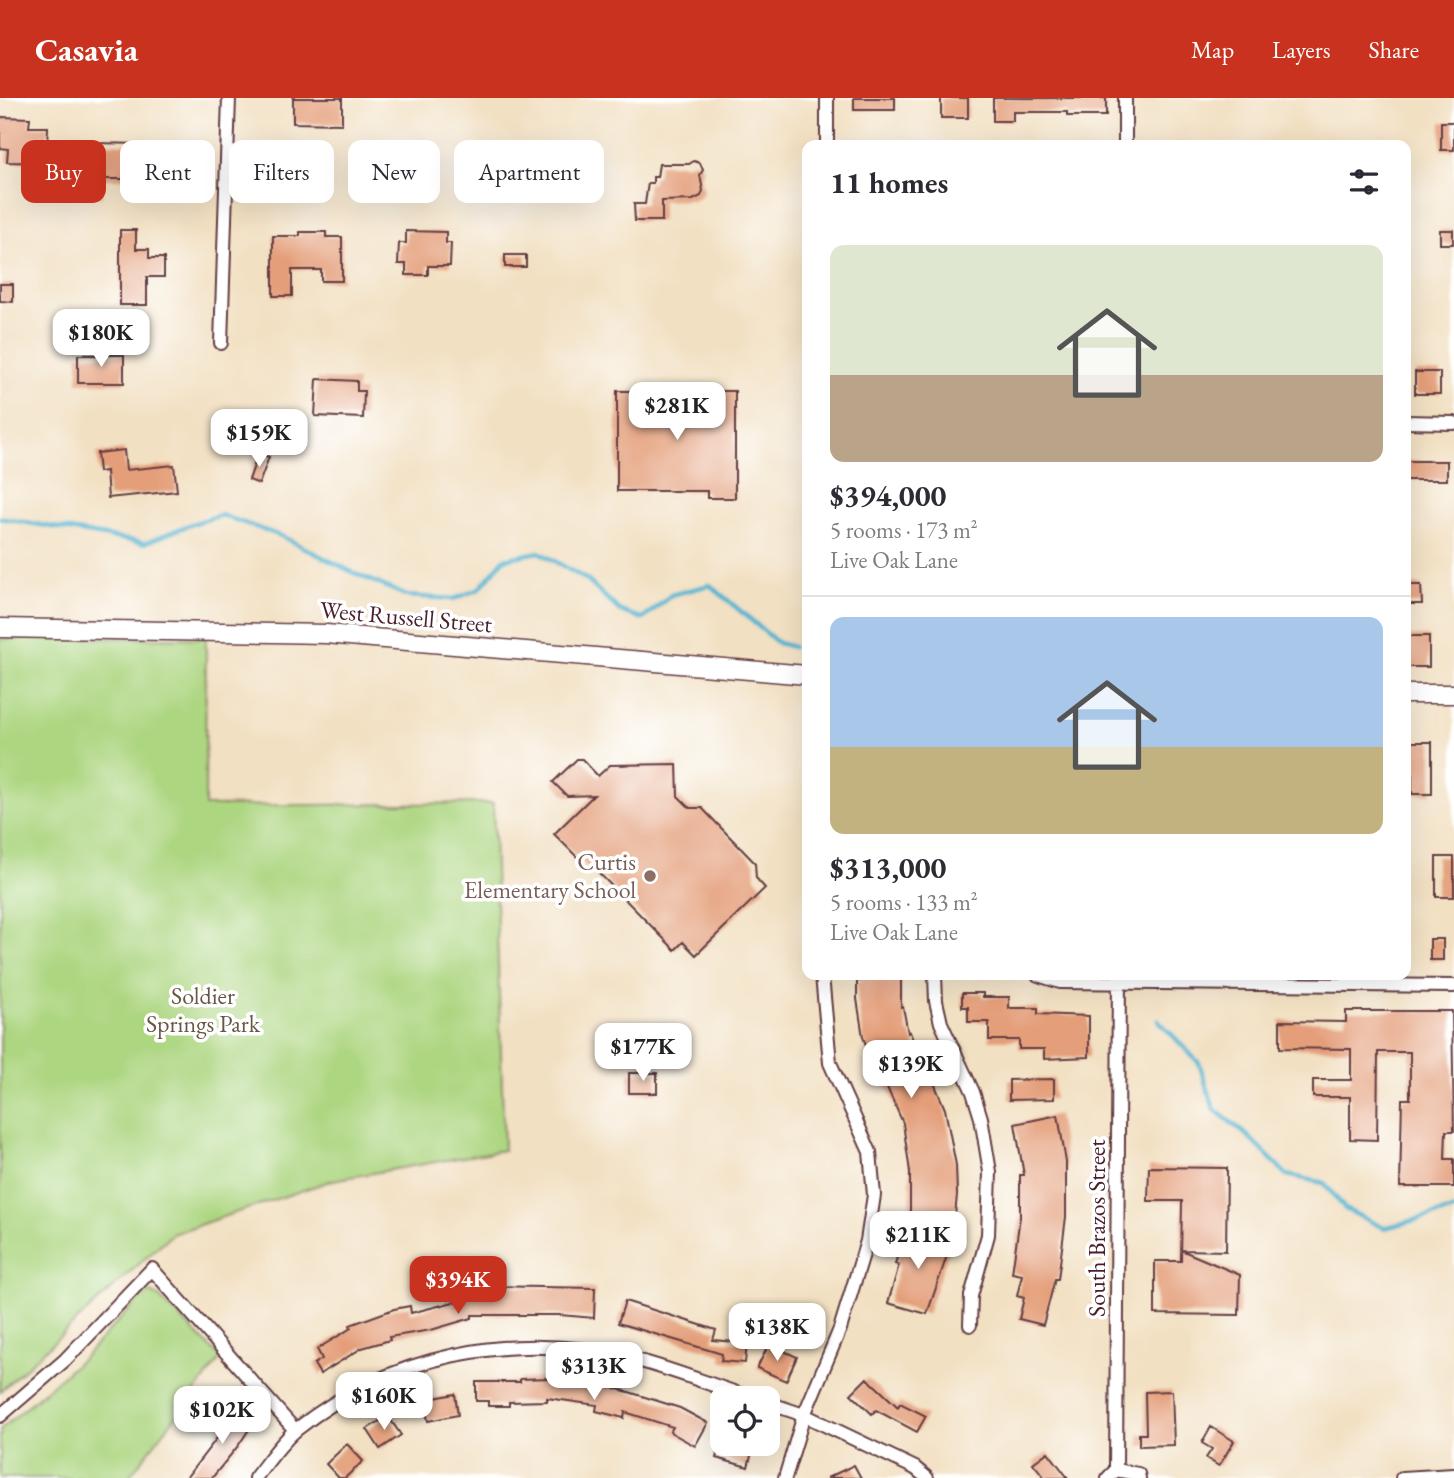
<!DOCTYPE html>
<meta charset="utf-8">
<style>
:root{--surface:#fff;--page:#f2f2f3;--text:#2b2b33;--muted:#7c7c81;--line:#e1e1e2;--accent:#c8321e}
body{margin:0;font-family:"EB Garamond",serif;background:var(--page);color:var(--text);height:100vh;display:flex;flex-direction:column;font-size:26px;white-space:nowrap}
*{box-sizing:border-box;margin:0}
p{font-size:23px;color:var(--muted)}
.icon{flex:none;width:38px;height:38px;fill:none;stroke:currentColor;stroke-width:2;stroke-linecap:round;stroke-linejoin:round}
.map{position:relative;flex:1;overflow:hidden}
.side{position:absolute;left:802px;top:42px;width:609px;height:840px;display:flex;flex-direction:column;background:var(--surface);border-radius:14px;box-shadow:0 7px 28px #0002}
.side>*{flex:none}
.banner{position:absolute;left:21px;top:42px;width:665px;height:63px;display:flex;gap:14px}
.tools{position:absolute;left:710px;top:1288px;display:grid;gap:14px}
.tools a{display:grid;place-items:center;width:70px;height:70px;border-radius:14px;background:var(--surface);box-shadow:0 7px 28px #0002;font-size:35px}
.price{position:absolute;translate:-50% -60px;padding:0 16px;border-radius:14px;background:#fff;color:#222;font-size:23px;line-height:46px;filter:drop-shadow(0 2px 4px #0008)}
.price::after{content:'';position:absolute;left:50%;top:42px;width:21px;height:16px;margin-left:-10px;background:inherit;clip-path:polygon(0 0,100% 0,50% 100%)}
.price.selected{background:var(--accent);color:#fff}
ul{padding:0;list-style:none}
li{display:grid;align-content:center;gap:14px;height:371px;padding:0 28px}
li+li{border-top:2px solid var(--line)}
li span{display:grid;place-items:center;height:217px;border-radius:14px;color:#555}
li>.icon{margin-inline-start:auto}
span .icon{width:126px;height:126px;fill:#fffc;stroke-width:1}
li b{font-size:30px}
h2{display:flex;justify-content:space-between;align-items:center;height:84px;padding:0 28px;font-size:30px}
.chip{padding:0 24px;border-radius:14px;background:var(--surface);box-shadow:0 7px 28px #0002;font-size:24px;line-height:63px}
.chip.selected{background:var(--accent);color:#fff}
header{display:flex;align-items:center;gap:42px;box-sizing:border-box;height:98px;padding:0 35px;background:var(--accent);color:#fff}
header strong{font-size:33px}
nav{display:flex;gap:38px;margin-inline-start:auto;font-size:24px}
.map>svg:first-child{display:block}
.green{fill:#add681;stroke:#7c7a56;stroke-width:2}
.lines{fill:none;stroke-linecap:round;stroke-linejoin:round}
.stream{stroke:#51b3d0;stroke-width:4.5}
.building{fill:#e49f7a}
.street-casing{stroke:#633c42;stroke-width:16}
.secondary-casing{stroke:#633c42;stroke-width:21}
.street{stroke:#fff;stroke-width:12}
.secondary{stroke:#fff;stroke-width:18}
.education-dot{fill:#8d6e63;stroke:#fff;stroke-width:2.5}
.labels{text-anchor:middle;stroke-width:7;stroke-linejoin:round;paint-order:stroke}
.street-label{font-size:24px;fill:#4a1f2b;stroke:#fff}
.education-label{font-size:24px;fill:#785e54;stroke:#fff;text-anchor:end}
.park-label{font-size:24px;fill:#685645;stroke:#fff}
</style>
<header>
<strong>Casavia</strong>
<nav><a>Map</a><a>Layers</a><a>Share</a></nav>
</header>
<div class="map">
<svg width="1454" height="1380" viewBox="0 0 1454 1380">
<rect width="100%" height="100%" fill="#fff"/>
<filter id="ink" filterUnits="userSpaceOnUse"><feTurbulence type="fractalNoise" baseFrequency=".0143" numOctaves="2"/><feDisplacementMap in="SourceGraphic" scale="14" xChannelSelector="R" yChannelSelector="G"/><feConvolveMatrix kernelMatrix="1 2 1 2 8 2 1 2 1" color-interpolation-filters="sRGB"/></filter>
<filter id="wash" filterUnits="userSpaceOnUse"><feTurbulence type="fractalNoise" baseFrequency=".00686" numOctaves="4" result="noise"/><feDisplacementMap in="SourceGraphic" scale="28" xChannelSelector="R" yChannelSelector="G"/><feGaussianBlur stdDeviation="1.57" result="paint"/><feColorMatrix in="noise" values="0 0 0 0 0 0 0 0 0 0 0 0 0 0 0 0 0 1.4 0 .05"/><feComposite in="paint" operator="in"/></filter>
<g filter="url(#wash)">
<rect width="100%" height="100%" fill="#f2e0c2"/>
<!-- green -->
<path class="green" d="M206,540L205,708L493,705L504,1052L333,1082L172,1136L0,1293V541Z
M151,1195L159,1199L221,1260L128,1380H0V1332L84,1259L142,1198Z"/>
<g class="lines">
<!-- stream -->
<path class="stream" d="M0,420L145,445L189,427L221,417L281,438L354,475L407,498L454,501L479,491L504,461L539,454L587,482L620,513L643,521L671,497L710,487L778,545L793,549
M1158,922L1199,965L1214,1011L1248,1038L1287,1077L1324,1085L1345,1111L1384,1130L1454,1112"/>
</g>
<g id="blocks">
<!-- building -->
<path class="building" d="M293,0H342V26L293,25Z
M854,0H895V12H854Z
M941,0H968V20H941Z
M993,0H1106V18H1067V14H1013V23H993Z
M0,19L30,20L29,29H48L47,65L7,64L8,51L0,50Z
M1441,24H1454V52H1441Z
M92,45L145,46V81H102V99H79V77L91,78Z
M694,63L700,65L703,72L700,77L703,93L701,98L693,102L662,103V123H635L634,106H645L648,85H653V79H657L659,66H689Z
M120,132H136V151H149V160H164V179H147V207H120Z
M1440,132H1453V146H1440Z
M406,133L446,134V145H451L450,168H428V177H406V166H398L399,145H406Z
M300,134H326V139H342V183H321V172H292V198H273V138H300Z
M505,157H526V169H505Z
M0,186H13V204L0,203Z
M78,257H124V285H78Z
M1415,274H1440V296H1415Z
M317,281L357,283V293H364L363,320L315,318Z
M617,293H735V400H707V393H617Z
M124,352L126,372L174,367L177,393L108,400L106,373L99,374L97,355Z
M258,356L269,359L259,386L249,382Z
M1405,363H1447V382H1405Z
M1405,487H1421L1422,506H1405Z
M1406,538H1429V569H1405Z
M1405,644H1432V696H1412V666H1405Z
M577,661H582L598,678L610,667L677,666L678,698L690,710H702L755,765L756,780L765,790L696,857L683,844L675,852L594,770H588L554,736L594,697L567,698L553,684Z
M1436,759H1454V799H1436Z
M1430,841H1443V862H1430Z
M861,877H901V909H903L908,935L910,934L920,962L924,961L945,1011L956,1067L957,1097L954,1128L910,1126V1074L903,1025L877,967L874,968L863,939L857,901V883H861Z
M962,895H983V899H1009V910H1038V916L1089,918V959L1044,961V951H1019V942H989V924H968V909H962Z
M1346,913H1452L1454,1033H1446L1445,1061H1454V1089H1400L1402,1001H1410V954H1378L1377,1042L1350,1041V999H1313V982H1351V951L1280,950V923L1346,924Z
M629,975H657V995H629Z
M1054,981V1001L1009,1002V982Z
M1058,1017L1066,1064V1119L1058,1181H1055L1043,1227L1019,1221L1024,1200L1017,1198L1022,1177L1012,1175L1020,1119V1077H1024L1015,1026Z
M1149,1069L1227,1070L1226,1153L1181,1152L1240,1177L1239,1217L1155,1216V1163H1181L1182,1103H1148Z
M905,1132L951,1146L927,1216L888,1205L899,1167L895,1166Z
M481,1188L595,1190L594,1220L560,1217H472V1220L431,1232L389,1239L390,1242L362,1250L320,1276L314,1266L322,1261L317,1251L351,1230L350,1227L394,1211L410,1208L411,1215L481,1197Z
M625,1203L716,1232L713,1242L747,1245L745,1265L721,1263L722,1256L618,1225Z
M769,1246L797,1259L786,1283L757,1270Z
M551,1280L593,1285L629,1294L680,1310L708,1325L695,1348L670,1334L673,1329L625,1314L624,1320L596,1313L597,1307L547,1300V1303L509,1304V1308H488V1303H476V1284H520V1281Z
M867,1280L898,1309L900,1305L926,1318L917,1334L876,1312L872,1316L851,1296Z
M1172,1293L1174,1347L1139,1348V1336H1146L1145,1294Z
M455,1296L458,1317L428,1323L424,1302Z
M237,1312L254,1324L238,1348L212,1380H186L220,1336L216,1334L224,1321L229,1324Z
M388,1318L401,1337L380,1351L367,1331Z
M1211,1329L1234,1343L1219,1368L1206,1360L1212,1351L1202,1345Z
M347,1346L363,1363L345,1380H339L326,1366Z
M720,1346H754L748,1369L716,1360Z
M1048,1354L1068,1380H1045L1033,1365Z
M854,1367L861,1380H827Z"/>
</g>
</g>
<g filter="url(#ink)">
<use href="#blocks" fill-opacity="0" stroke="#633c42" stroke-width="2"/>
<g class="lines">
<defs>
<path id="street" d="M827,47V0
M1125,47V0
M221,245L229,0
M1405,324L1454,325
M935,877L936,903L941,925L973,994L981,1020L990,1074L988,1137L971,1198L970,1227
M1038,877L1060,884L1454,888
M768,1305L804,1317L915,1370L927,1380
M0,1318L65,1262L152,1171L295,1332
M1116,1372L1138,1376L1139,1380
M255,1380C268,1364 281,1344 297,1331C391,1257 509,1233 625,1259C668,1269 710,1287 752,1300
M785,1380L804,1317L840,1231L867,1143L874,1097L870,1054L830,965L822,877
M1108,1380L1116,1372L1119,877
M1402,1380L1454,1377"/>
<path id="secondary" d="M0,530L326,536L807,577
M1405,596H1454"/>
</defs>
<!-- street casing -->
<use href="#street" class="street-casing"/>
<!-- secondary casing -->
<use href="#secondary" class="secondary-casing"/>
<!-- street -->
<use href="#street" class="street"/>
<!-- secondary -->
<use href="#secondary" class="secondary"/>
</g>
</g>
<!-- markers -->
<circle class="education-dot" cx="650" cy="778" r="7"/>
<g class="labels">
<!-- street labels -->
<g class="street-label">
<text transform="translate(406 519) rotate(5)" y="8">West Russell Street</text>
<text transform="translate(1097 1130) rotate(-90)" y="8">South Brazos Street</text>
</g>
<!-- education labels -->
<g class="education-label">
<text x="636" y="772">Curtis<tspan x="636" dy="28">Elementary School</tspan></text>
</g>
<!-- park labels -->
<g class="park-label">
<text x="203" y="906">Soldier<tspan x="203" dy="28">Springs Park</tspan></text>
</g>
</g>
</svg>
<div class="tools">
<a><svg class="icon" aria-label="locate" viewBox="0 0 24 24"><circle cx="12" cy="12" r="6"/><path d="M12 2v4M12 18v4M2 12h4M18 12h4"/></svg></a>
</div>
<b class="price" style="left:101px;top:271px">$180K</b>
<b class="price" style="left:677px;top:344px">$281K</b>
<b class="price" style="left:259px;top:371px">$159K</b>
<b class="price" style="left:643px;top:985px">$177K</b>
<b class="price" style="left:911px;top:1002px">$139K</b>
<b class="price" style="left:918px;top:1173px">$211K</b>
<b class="price selected" style="left:458px;top:1218px">$394K</b>
<b class="price" style="left:777px;top:1265px">$138K</b>
<b class="price" style="left:594px;top:1304px">$313K</b>
<b class="price" style="left:384px;top:1334px">$160K</b>
<b class="price" style="left:222px;top:1348px">$102K</b>
<div class="banner">
<a class="chip selected">Buy</a>
<a class="chip">Rent</a>
<a class="chip">Filters</a>
<a class="chip">New</a>
<a class="chip">Apartment</a>
</div>
<section class="side">
<h2>11 homes<svg class="icon" aria-label="filters" viewBox="0 0 24 24"><path d="M4 7h16M4 17h16"/><circle cx="9" cy="7" r="2"/><circle cx="15" cy="17" r="2"/></svg></h2>
<ul>
<li><span style="background:linear-gradient(#dfe7d0 60%,#b9a48a 0)"><svg class="icon" aria-label="home" viewBox="0 0 24 24"><path d="M3 11l9-7 9 7M6 9v11h12V9"/></svg></span><div><b>$394,000</b><p>5 rooms · 173 m²</p><p>Live Oak Lane</p></div></li>
<li><span style="background:linear-gradient(#a9c7e8 60%,#c2b280 0)"><svg class="icon" aria-label="home" viewBox="0 0 24 24"><path d="M3 11l9-7 9 7M6 9v11h12V9"/></svg></span><div><b>$313,000</b><p>5 rooms · 133 m²</p><p>Live Oak Lane</p></div></li>
</ul>
</section>
</div>
